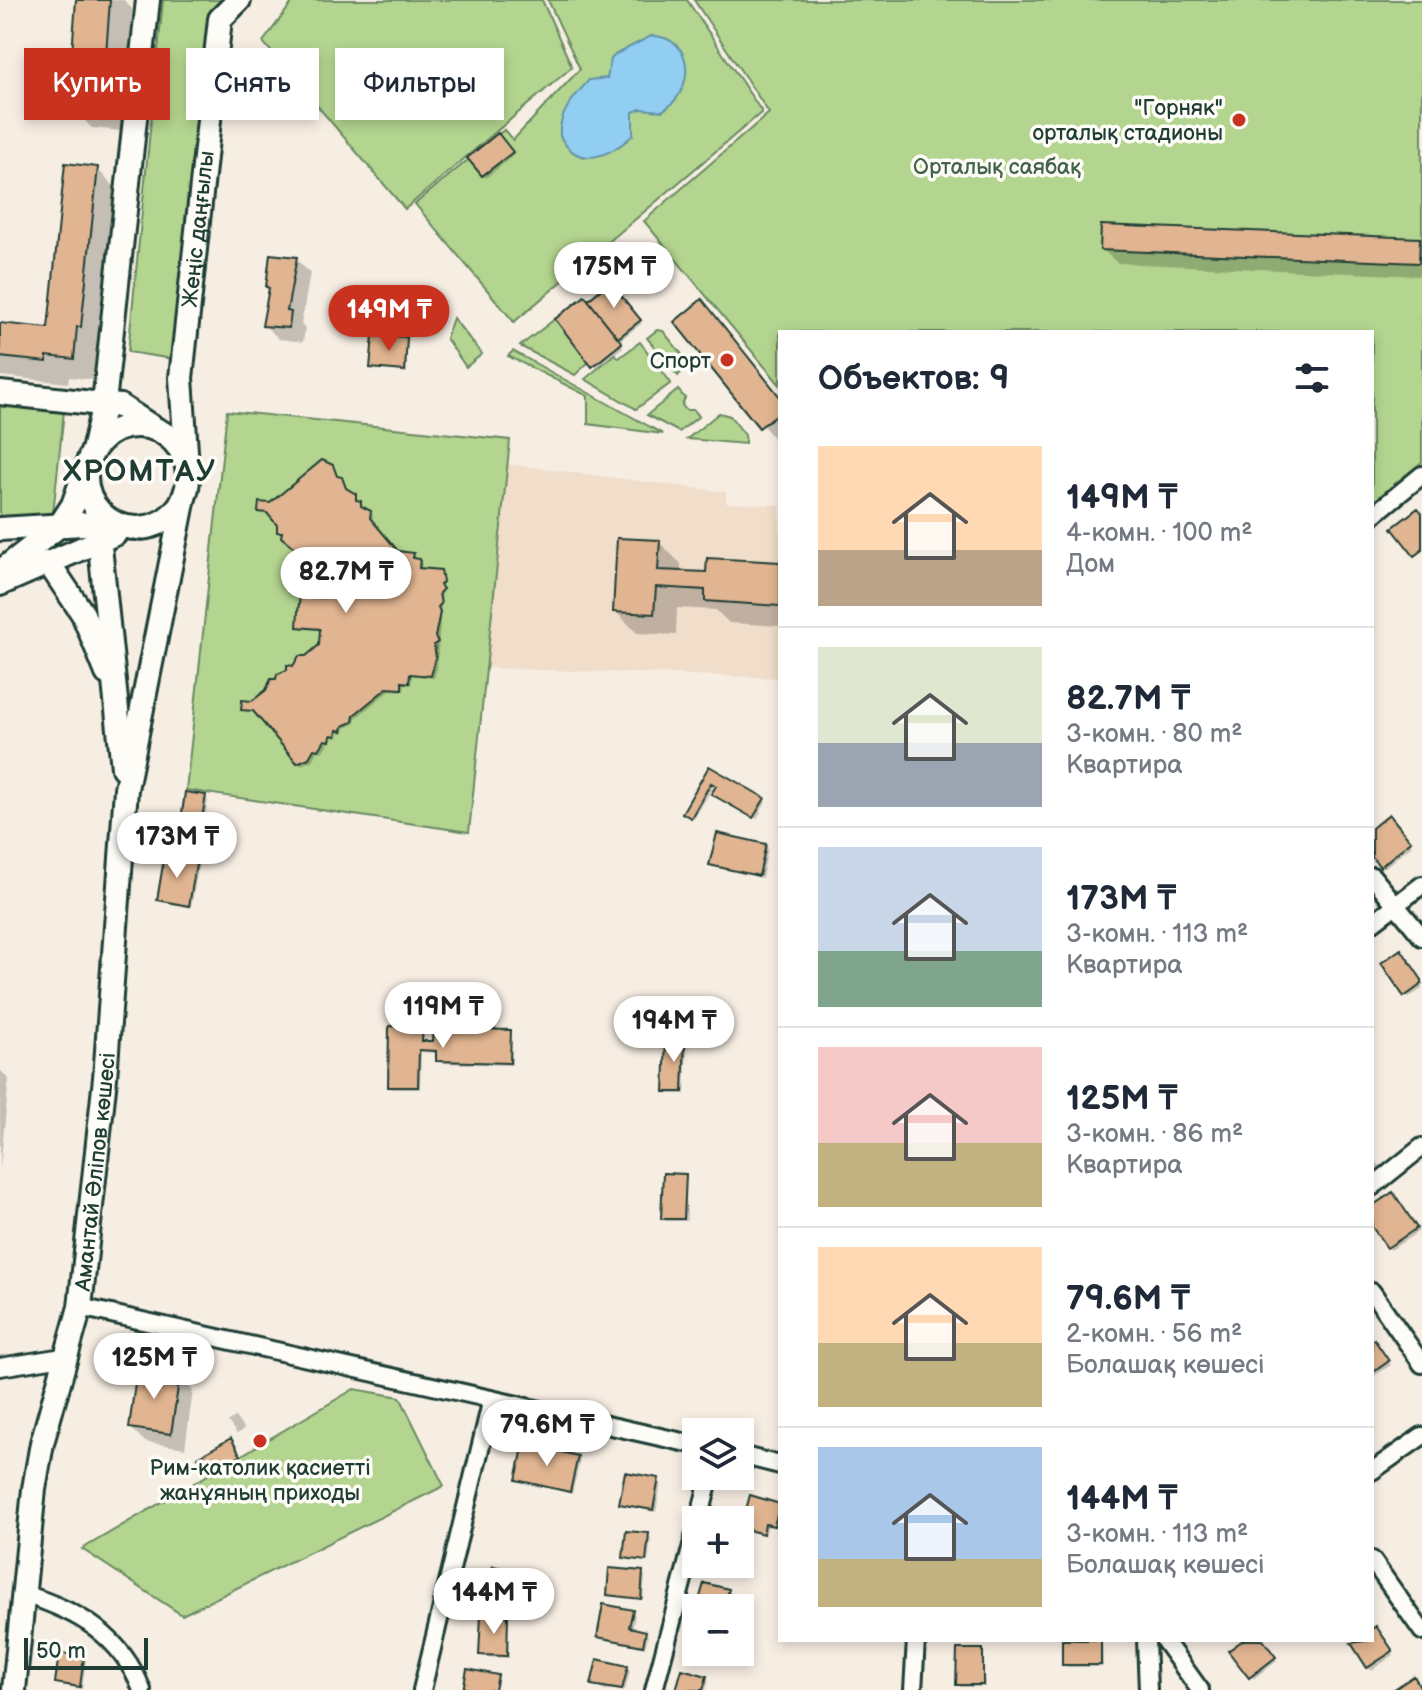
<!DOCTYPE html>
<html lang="ru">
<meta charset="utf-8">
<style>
:root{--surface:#fff;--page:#f2f2f3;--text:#1f2937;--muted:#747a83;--line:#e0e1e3;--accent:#c8321e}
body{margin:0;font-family:"Balsamiq Sans",sans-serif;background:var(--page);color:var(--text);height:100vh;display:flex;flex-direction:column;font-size:30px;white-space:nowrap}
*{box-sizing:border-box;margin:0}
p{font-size:26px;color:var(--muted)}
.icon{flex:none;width:44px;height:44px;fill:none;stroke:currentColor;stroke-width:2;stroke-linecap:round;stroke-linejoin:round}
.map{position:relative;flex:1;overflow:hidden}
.sheet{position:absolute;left:778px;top:330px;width:596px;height:1312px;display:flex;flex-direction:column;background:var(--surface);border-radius:0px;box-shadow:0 4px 12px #0003}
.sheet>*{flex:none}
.top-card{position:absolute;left:24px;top:48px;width:634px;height:72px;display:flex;gap:16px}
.tools{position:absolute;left:682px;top:1418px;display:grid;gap:16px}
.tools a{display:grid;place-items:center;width:72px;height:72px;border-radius:0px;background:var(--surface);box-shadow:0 4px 12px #0003;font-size:40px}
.scale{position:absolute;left:24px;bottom:20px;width:124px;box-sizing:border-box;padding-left:8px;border:4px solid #1f3d34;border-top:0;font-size:22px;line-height:28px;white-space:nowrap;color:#1f3d34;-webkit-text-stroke:6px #fdfcf7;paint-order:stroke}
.price{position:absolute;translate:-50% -68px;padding:0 18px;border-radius:28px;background:#fff;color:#222;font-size:26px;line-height:52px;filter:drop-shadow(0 2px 4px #0008)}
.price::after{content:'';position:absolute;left:50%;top:48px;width:24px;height:18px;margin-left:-12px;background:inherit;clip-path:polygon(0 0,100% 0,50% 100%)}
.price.on{background:var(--accent);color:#fff}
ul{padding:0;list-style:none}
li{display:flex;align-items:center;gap:24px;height:200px;padding:0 40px}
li+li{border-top:2px solid var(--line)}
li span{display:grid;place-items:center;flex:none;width:224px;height:160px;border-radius:0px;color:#555}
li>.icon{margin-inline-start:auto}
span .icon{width:96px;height:96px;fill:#fffc;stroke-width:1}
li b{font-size:34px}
h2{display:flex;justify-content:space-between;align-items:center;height:96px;padding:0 40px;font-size:34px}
.chip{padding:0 28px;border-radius:0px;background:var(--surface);box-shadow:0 4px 12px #0003;font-size:28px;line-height:72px}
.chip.on{background:var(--accent);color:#fff}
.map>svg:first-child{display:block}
.built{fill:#f0ddca}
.green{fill:#b3d58f;stroke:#698962;stroke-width:2}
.water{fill:#92cdf2;stroke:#6493a6;stroke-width:2}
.shadow{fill:#0003}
.building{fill:#e1b591;stroke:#1f3d34;stroke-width:2}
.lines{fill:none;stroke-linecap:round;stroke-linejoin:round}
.street-casing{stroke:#1f3d34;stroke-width:22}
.secondary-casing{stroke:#1f3d34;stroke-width:28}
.street{stroke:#fdfcf7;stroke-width:16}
.secondary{stroke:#fdfcf7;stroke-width:22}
.poi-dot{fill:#c8321e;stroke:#fdfcf7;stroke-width:3}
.labels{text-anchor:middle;stroke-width:7;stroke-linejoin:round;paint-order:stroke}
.poi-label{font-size:22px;fill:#1f3d34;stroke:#fdfcf7;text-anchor:end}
.park-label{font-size:22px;fill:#44634b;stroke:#fdfcf7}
.street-label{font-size:22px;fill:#1f3d34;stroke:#fdfcf7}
.district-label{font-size:30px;font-weight:bold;letter-spacing:2px;fill:#1f3d34;stroke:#fdfcf7}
</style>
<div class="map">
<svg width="1422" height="1690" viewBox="0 0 1422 1690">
<rect width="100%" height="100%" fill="#f7eee3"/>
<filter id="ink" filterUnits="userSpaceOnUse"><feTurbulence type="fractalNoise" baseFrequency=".0125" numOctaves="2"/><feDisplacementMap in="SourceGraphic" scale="16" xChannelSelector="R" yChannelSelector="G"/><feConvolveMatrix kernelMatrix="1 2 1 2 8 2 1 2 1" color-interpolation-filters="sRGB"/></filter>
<g filter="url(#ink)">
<!-- built -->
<path class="built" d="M507,464L726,492V503L780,505V678L486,668Z"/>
<!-- green -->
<path class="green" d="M163,0H227L173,359L128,352Z
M294,0H542L572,67L405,209L263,42Z
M548,0H687L762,112L514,322L415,204L504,130L513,140L580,69Z
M694,0H1422V462L1372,503V332H780V385L644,221L769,113Z
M453,318L482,354L466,367L446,338Z
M555,319L589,362L575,375L520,346Z
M657,330L663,331L689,363L678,376L647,338Z
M640,342L671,383L636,409L585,379L615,354L619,358Z
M513,351L663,434L588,424V396L508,356Z
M678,390L685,398L682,405L686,410H694L699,416L679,432L647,415Z
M0,406L64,411L52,523L0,518Z
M227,411L510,440L469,832L186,790Z
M719,413L730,416L745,435V444L687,439Z
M354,1389L400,1397L444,1486L182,1615L82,1549Z"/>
<!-- water -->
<path class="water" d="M651,36C696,36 696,92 662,111L641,109L633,112V135C610,156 578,171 560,136C558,113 575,96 589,80L607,78L611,59L616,54Z"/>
<!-- shadow -->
<path class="shadow" d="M78,0H124L132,9L123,131L92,128L70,106Z
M498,136L514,155L486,178L483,175Z
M97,169L119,191L96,380L69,377L68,383L0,376V325L49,330Z
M1420,240L1422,276L1117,263L1102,249Z
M296,259L310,273L301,325L305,328L303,342L279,339L264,325Z
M610,284L642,323L619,341L623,347L597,368L558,320Z
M701,302L780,395V446L677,322Z
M406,339L407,373L372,368Z
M332,467L338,480L358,499V504L373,515L372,523L397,553L413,554L422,564L421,570L443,575L437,669L434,678L412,675L411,685L405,684L404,691L390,690L356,718L355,724L345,728L344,733L339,732L338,738L333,737L322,752L317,751L312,761L301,765L257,713L243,709L320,646L322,631L299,626L324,600L326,581L317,569L308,566L298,549L279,531V525L271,515L260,512Z
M659,542L681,564V573L708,574L780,564V626L729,623L716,610L677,608L676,635L637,633L615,611Z
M710,768L766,802L757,819L717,796L718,787L714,785L694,819L687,815Z
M205,797L208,800L204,826L186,823L183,820Z
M1388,817L1412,845L1384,868L1372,854V830Z
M765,846L768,848L762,878L712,865Z
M196,861L199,864L191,907L162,902L159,899Z
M1422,982V989L1408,998L1405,995Z
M422,1029L424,1043L510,1032L512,1065L441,1063L438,1053L421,1052L420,1089H392L390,1086Z
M684,1039L687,1042L685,1094H669L666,1091Z
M0,1070L9,1079L0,1169Z
M1372,1156L1382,1169L1372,1177Z
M685,1176L687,1221H666L663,1218Z
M1396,1197L1419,1231L1391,1250L1372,1223V1208Z
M1372,1343L1377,1344L1391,1365L1372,1377Z
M179,1376L193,1391L185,1448L145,1442L131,1428Z
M235,1417L244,1429L237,1434L228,1422Z
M234,1444L242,1459L212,1476L210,1473Z
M577,1458L580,1460L572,1494L518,1479Z
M658,1480L661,1483L656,1512L621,1503Z
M751,1498L780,1506L777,1528L768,1526L765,1535L743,1527Z
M648,1535L651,1538L648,1562L628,1560L625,1558Z
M642,1573L645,1576L643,1600L609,1594Z
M518,1574L521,1577L513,1610L487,1602Z
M728,1591L731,1594L727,1608H699Z
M632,1612L635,1615L632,1630L648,1636L645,1648L599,1636Z
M507,1618L509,1658L484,1657L481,1654Z
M1372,1632H1379L1394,1655L1372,1670L1354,1644L1372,1640Z
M1064,1640H1102L1103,1667H1067Z
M1246,1640H1261L1277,1661L1253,1679Z
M982,1651L985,1687H961L958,1684Z
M83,1658L86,1661L82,1689L60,1685L57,1682Z
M627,1668L630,1671L625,1690H605L593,1685Z
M706,1678L709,1681L706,1690H678Z"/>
<!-- building -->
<path class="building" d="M76,0H110L102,109L68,107Z
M498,133L513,152L482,176L467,158Z
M65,163L98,167L81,327H77L74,359L47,356V362L0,357V323L48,328Z
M1101,225L1420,238L1419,263L1100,250Z
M270,254L297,257L287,311L291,312L289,328L262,326L269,288L266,287Z
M610,282L641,320L618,338L588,300Z
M585,296L622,343L592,367L555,319Z
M702,299L780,397V412L759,428L674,322Z
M373,335L407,337L405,371L370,368Z
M322,460L333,465L337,476L342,477L346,488L356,494V500L361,501V506L371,511L370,518L398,551L414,553L413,558L420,559L419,568L441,570L443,582L440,585L443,589L439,593L441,604L438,607L440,612L435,637L438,642L434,645L436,657L431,676L410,674L409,683L402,682V689L387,688L354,715L353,722L343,726L342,731L337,730L336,736L331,735L330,741L325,740L319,750L314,749L309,758L297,763L253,711L241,710L242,700L252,701L266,690L271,679H276L277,674L287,670V665L293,666L299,656H306L319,645L320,629L297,627L298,611L300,596L323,598L324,582L312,567H306V561L300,560L296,549L281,537L282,532H277V525L267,513L258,512L259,502L270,503Z
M1418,508L1422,513V550L1414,556L1392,528Z
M617,538L660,540L658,570L706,572L707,558L780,562V606L705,601V590L656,587L654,614L613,612Z
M709,766L765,798L753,818L711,794L716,786L711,783L691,818L682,813Z
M185,792L206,795L201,824L181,821Z
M1389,814L1411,841L1380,867L1372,857V828Z
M717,833L766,844L759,876L709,865Z
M165,853L197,859L189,906L157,900Z
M1401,949L1422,980V984L1404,997L1381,963Z
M389,1026L423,1027L422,1041H433L434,1028L511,1030L510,1063L436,1061V1051L419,1050L418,1087H388Z
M666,1036L685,1037L683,1092H664Z
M663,1173L686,1174L684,1219H661Z
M1393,1192L1417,1228L1387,1248L1372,1227V1206Z
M1374,1339L1389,1361L1372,1373V1341Z
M137,1368L180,1374L171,1434L129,1428Z
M231,1438L241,1456L208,1474L198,1457Z
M524,1443L578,1456L570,1492L516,1480Z
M625,1472L659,1478L653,1510L619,1504Z
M750,1495L780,1504L774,1526L765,1524L763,1534L741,1528Z
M626,1531L649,1533L646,1561L623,1558Z
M493,1566L519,1572L511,1609L485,1602Z
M609,1568L643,1571L641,1599L607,1595Z
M704,1583L729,1589L724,1608H697Z
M603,1604L633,1610L629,1627L646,1631L643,1646L597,1637Z
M481,1615L508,1616L507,1656L479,1655Z
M1376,1626L1393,1651L1367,1668L1351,1643L1372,1640V1629Z
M1062,1640H1101V1665H1062Z
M1243,1640H1263L1276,1657L1249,1678L1228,1651Z
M957,1649H983V1685H956Z
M59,1653L84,1656L80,1687L55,1683Z
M597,1659L628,1666L622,1690L591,1685Z
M467,1669L498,1675L495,1690H463Z
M682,1669L707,1676L703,1690H676Z
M1414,1676L1422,1690H1393Z"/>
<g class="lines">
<defs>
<path id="street" d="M1372,516L1422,475
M1372,876L1422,937
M1372,923L1422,885
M1372,1187L1422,1147
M1372,1292L1422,1364
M80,1307L696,1445
M0,1367L69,1356
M740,1455L780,1465
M1372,1471L1422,1436
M699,1520L710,1476
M1372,1560L1422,1631
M24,1594C78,1611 121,1635 142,1690
M1146,1640L1148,1690
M1164,1640L1200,1690
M422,1690L492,1399
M654,1690L696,1530
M913,1690L916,1640"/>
<g id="secondary">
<path d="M0,393L120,406L155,429"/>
<circle cx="137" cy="477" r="51"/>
<path d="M93,451L104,403L148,0"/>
<path id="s1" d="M187,466L181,378L220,19L239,0"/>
<path d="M96,508L123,768"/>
<path d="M0,529L99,523"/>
<path d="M48,562L83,614L107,673"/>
<path d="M0,572L60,525L73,505L84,474"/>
<path d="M0,584L115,534"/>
<path id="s2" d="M14,1690L34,1489L42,1443L80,1307L105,1078L126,789L184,497"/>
</g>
</defs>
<!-- street casing -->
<use href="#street" class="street-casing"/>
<!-- secondary casing -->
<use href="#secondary" class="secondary-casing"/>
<!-- street -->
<use href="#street" class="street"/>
<!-- secondary -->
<use href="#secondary" class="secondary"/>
</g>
</g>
<!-- markers -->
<g class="poi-dot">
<circle cx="1239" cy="120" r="8"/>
<circle cx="727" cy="360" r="8"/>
<circle cx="260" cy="1441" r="8"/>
</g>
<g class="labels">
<!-- poi labels -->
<g class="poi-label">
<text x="1223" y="115">"Горняк"<tspan x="1223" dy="25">орталық стадионы</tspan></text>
<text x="711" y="368">Спорт</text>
<text x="260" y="1475" text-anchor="middle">Рим-католик қасиетті<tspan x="260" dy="25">жанұяның приходы</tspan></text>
</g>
<!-- park labels -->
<g class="park-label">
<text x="997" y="174">Орталық саябақ</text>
</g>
<!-- street labels -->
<g class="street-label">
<text dy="8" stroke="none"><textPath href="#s1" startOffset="238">Жеңіс даңғылы</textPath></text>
<text dy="8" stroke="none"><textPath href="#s2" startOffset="526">Амантай Әліпов көшесі</textPath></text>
</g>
<!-- district labels -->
<g class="district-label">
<text x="140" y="481">ХРОМТАУ</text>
</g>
</g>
</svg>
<div class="tools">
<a><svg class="icon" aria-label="layers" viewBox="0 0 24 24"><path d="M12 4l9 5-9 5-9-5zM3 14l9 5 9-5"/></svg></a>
<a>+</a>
<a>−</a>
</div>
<div class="scale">50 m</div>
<b class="price" style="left:614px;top:310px">175M ₸</b>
<b class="price on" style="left:389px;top:353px">149M ₸</b>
<b class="price" style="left:346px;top:615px">82.7M ₸</b>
<b class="price" style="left:177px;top:880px">173M ₸</b>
<b class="price" style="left:443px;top:1050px">119M ₸</b>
<b class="price" style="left:674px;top:1064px">194M ₸</b>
<b class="price" style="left:154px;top:1401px">125M ₸</b>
<b class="price" style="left:547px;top:1468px">79.6M ₸</b>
<b class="price" style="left:494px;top:1636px">144M ₸</b>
<div class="top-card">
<a class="chip on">Купить</a>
<a class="chip">Снять</a>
<a class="chip">Фильтры</a>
</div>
<section class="sheet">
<h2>Объектов: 9<svg class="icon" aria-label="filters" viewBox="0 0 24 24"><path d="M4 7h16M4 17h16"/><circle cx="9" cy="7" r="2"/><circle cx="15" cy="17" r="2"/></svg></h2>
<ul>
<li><span style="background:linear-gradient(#ffd9b3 65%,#b9a48a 0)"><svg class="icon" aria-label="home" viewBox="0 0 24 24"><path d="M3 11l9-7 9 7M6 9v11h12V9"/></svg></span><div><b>149M ₸</b><p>4-комн. · 100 m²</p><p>Дом</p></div></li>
<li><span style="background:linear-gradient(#dfe7d0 60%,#9aa5b1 0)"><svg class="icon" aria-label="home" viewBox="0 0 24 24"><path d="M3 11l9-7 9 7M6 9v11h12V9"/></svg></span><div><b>82.7M ₸</b><p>3-комн. · 80 m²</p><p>Квартира</p></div></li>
<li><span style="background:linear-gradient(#c9d6e8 65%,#7fa58c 0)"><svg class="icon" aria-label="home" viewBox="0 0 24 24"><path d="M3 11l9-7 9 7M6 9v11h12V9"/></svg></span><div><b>173M ₸</b><p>3-комн. · 113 m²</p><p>Квартира</p></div></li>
<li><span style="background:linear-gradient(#f6c9c9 60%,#c2b280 0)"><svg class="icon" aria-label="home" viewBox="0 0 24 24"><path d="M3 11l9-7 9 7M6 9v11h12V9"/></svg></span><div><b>125M ₸</b><p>3-комн. · 86 m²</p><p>Квартира</p></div></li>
<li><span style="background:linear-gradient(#ffd9b3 60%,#c2b280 0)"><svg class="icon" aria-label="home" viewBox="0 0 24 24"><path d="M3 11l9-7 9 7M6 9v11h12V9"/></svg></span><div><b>79.6M ₸</b><p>2-комн. · 56 m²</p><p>Болашақ көшесі</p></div></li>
<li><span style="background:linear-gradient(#a9c7e8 70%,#c2b280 0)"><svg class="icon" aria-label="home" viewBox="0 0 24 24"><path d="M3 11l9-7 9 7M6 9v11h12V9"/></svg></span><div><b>144M ₸</b><p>3-комн. · 113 m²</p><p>Болашақ көшесі</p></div></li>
</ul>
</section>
</div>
